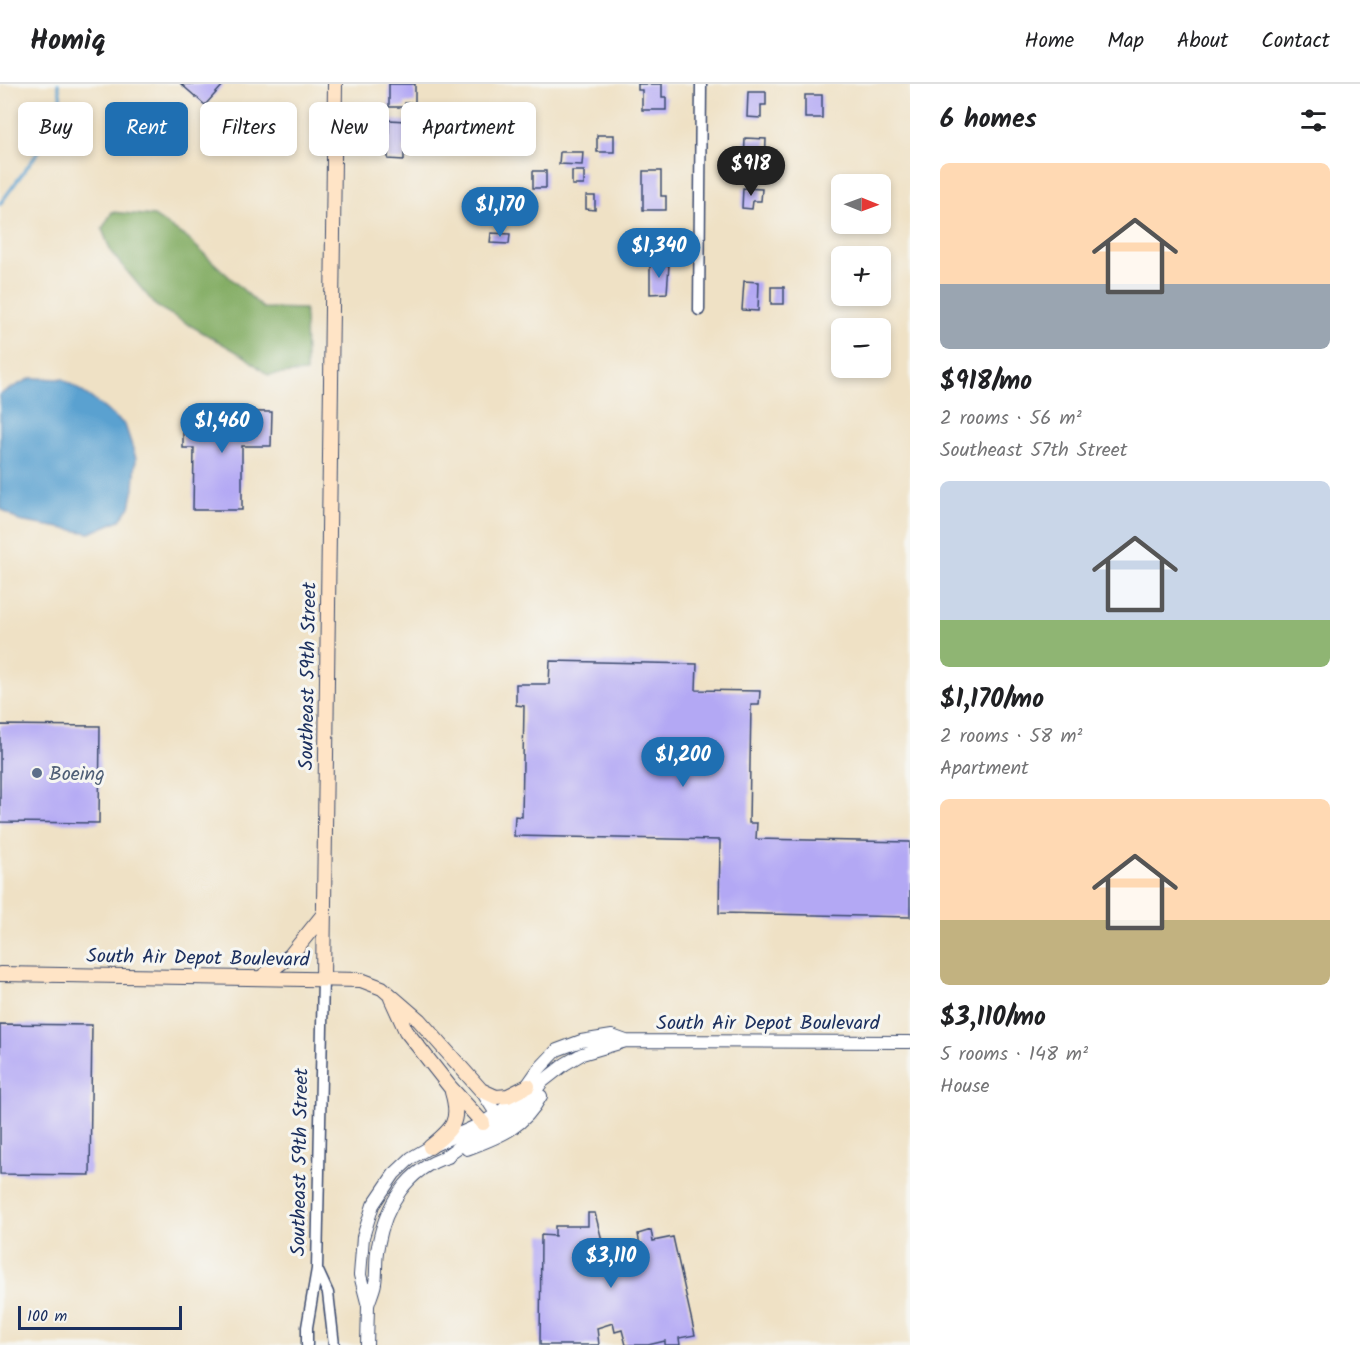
<!DOCTYPE html>
<meta charset="utf-8">
<style>
:root{--surface:#fff;--page:#f2f2f2;--text:#202124;--muted:#757577;--line:#e0e0e0;--accent:#1f6fb2}
body{margin:0;font-family:Kalam,sans-serif;background:var(--page);color:var(--text);height:100vh;display:flex;flex-direction:column;font-size:22px;white-space:nowrap}
*{box-sizing:border-box;margin:0}
p{font-size:20px;color:var(--muted)}
.icon{flex:none;width:33px;height:33px;fill:none;stroke:currentColor;stroke-width:2;stroke-linecap:round;stroke-linejoin:round}
.map{position:relative;flex:1;overflow:hidden}
.panel{display:flex;flex-direction:column;background:var(--surface);width:450px}
.panel>*{flex:none}
.top-card{position:absolute;left:18px;top:18px;width:570px;height:54px;display:flex;gap:12px}
.needle{width:39px;rotate:91deg}
.controls{position:absolute;left:831px;top:90px;display:grid;gap:12px}
.controls a{display:grid;place-items:center;width:60px;height:60px;border-radius:9px;background:var(--surface);box-shadow:0 3px 9px #0003;font-size:30px}
.scale{position:absolute;left:18px;bottom:15px;width:164px;box-sizing:border-box;padding-left:6px;border:3px solid #1b2f5e;border-top:0;font-size:16px;line-height:21px;white-space:nowrap;color:#1b2f5e;-webkit-text-stroke:4px #f6f6f2;paint-order:stroke}
.price{position:absolute;translate:-50% -51px;padding:0 14px;border-radius:21px;background:var(--accent);color:#fff;font-size:20px;line-height:39px;filter:drop-shadow(0 2px 3px #0008)}
.price::after{content:'';position:absolute;left:50%;top:36px;width:18px;height:14px;margin-left:-9px;background:inherit;clip-path:polygon(0 0,100% 0,50% 100%)}
.price.current{background:#222;color:#fff}
ul{padding:0;list-style:none}
li{display:grid;align-content:center;gap:12px;height:318px;padding:0 30px}
li span{display:grid;place-items:center;height:186px;border-radius:9px;color:#555}
li>.icon{margin-inline-start:auto}
span .icon{width:108px;height:108px;fill:#fffc;stroke-width:1}
li b{font-size:26px}
h2{display:flex;justify-content:space-between;align-items:center;height:72px;padding:0 30px;font-size:26px}
.tag{padding:0 21px;border-radius:9px;background:var(--surface);box-shadow:0 3px 9px #0003;font-size:21px;line-height:54px}
.tag.current{background:var(--accent);color:#fff}
header{display:flex;align-items:center;gap:36px;box-sizing:border-box;height:84px;padding:0 30px;background:var(--surface);border-bottom:2px solid var(--line)}
header strong{font-size:28px}
nav{display:flex;gap:33px;margin-inline-start:auto;font-size:21px}
main{display:flex;flex:1;min-height:0}
.map>svg:first-child{display:block}
.forest{fill:#84ad65;stroke:#506e62;stroke-width:1.5}
.water{fill:#5aa1d0;stroke:#3a6897;stroke-width:1.5}
.lines{fill:none;stroke-linecap:round;stroke-linejoin:round}
.stream{stroke:#5aa1d0;stroke-width:3}
.building{fill:#b3a8f4}
.minor-casing{stroke:#3b4a6d;stroke-width:13}
.tertiary-casing{stroke:#3b4a6d;stroke-width:14}
.secondary-casing{stroke:#3b4a6d;stroke-width:16}
.minor{stroke:#fff;stroke-width:10}
.tertiary{stroke:#fff;stroke-width:12}
.secondary{stroke:#ffe4c6;stroke-width:14}
.service-dot{fill:#5c6f8a;stroke:#f6f6f2;stroke-width:2}
.labels{text-anchor:middle;stroke-width:6;stroke-linejoin:round;paint-order:stroke}
.street-label{font-size:20px;fill:#1b2f5e;stroke:#f6f6f2}
.service-label{font-size:20px;fill:#4e5e75;stroke:#f6f6f2;text-anchor:start}
</style>
<header>
<strong>Homiq</strong>
<nav><a>Home</a><a>Map</a><a>About</a><a>Contact</a></nav>
</header>
<main>
<div class="map">
<svg width="910" height="1261" viewBox="0 0 910 1261">
<rect width="100%" height="100%" fill="#f6f6f2"/>
<filter id="ink" filterUnits="userSpaceOnUse"><feTurbulence type="fractalNoise" baseFrequency=".0167" numOctaves="2"/><feDisplacementMap in="SourceGraphic" scale="12" xChannelSelector="R" yChannelSelector="G"/><feConvolveMatrix kernelMatrix="1 2 1 2 8 2 1 2 1" color-interpolation-filters="sRGB"/></filter>
<filter id="wash" filterUnits="userSpaceOnUse"><feTurbulence type="fractalNoise" baseFrequency=".008" numOctaves="4" result="noise"/><feDisplacementMap in="SourceGraphic" scale="24" xChannelSelector="R" yChannelSelector="G"/><feGaussianBlur stdDeviation="1.35" result="paint"/><feColorMatrix in="noise" values="0 0 0 0 0 0 0 0 0 0 0 0 0 0 0 0 0 1.4 0 .05"/><feComposite in="paint" operator="in"/></filter>
<g filter="url(#wash)">
<rect width="100%" height="100%" fill="#efe1c5"/>
<!-- forest -->
<path class="forest" d="M112,128L154,132L187,154L263,224L305,225L306,288L268,291L244,272L156,222L111,168L102,145Z"/>
<!-- water -->
<path class="water" d="M31,294L63,295L90,313L125,341L136,374L134,404L130,423L120,436L90,449L19,437L0,424V310Z"/>
<g class="lines">
<!-- stream -->
<path class="stream" d="M0,120L39,67C58,52 65,23 58,0"/>
</g>
<g id="blocks">
<!-- building -->
<path class="building" d="M181,0H224L205,21Z
M389,0H415V19H405V23H389Z
M638,0H662V13H666V26H642V6H638Z
M748,8H766V21H761V34L747,33Z
M805,11H822V34H805Z
M499,35H515V54L499,55Z
M389,36L406,37V49H412V64L404,63V76L388,75Z
M597,51H614V68H597Z
M745,54L766,55L765,81L744,80Z
M560,68H583L582,81L559,80Z
M533,87H546V104H533Z
M572,87H584V101H572Z
M643,87H661V112H666V126H643Z
M743,104L762,105L761,117H753L752,125L742,124Z
M586,112H595V126L586,125Z
M491,149L510,150L509,160L490,159Z
M650,181H669L667,209L650,210Z
M744,197L759,198L758,227L742,226Z
M771,203H784V220H771Z
M183,327L272,328L271,362H242V426H193L194,364H183Z
M550,577L697,580L696,606L760,607L759,621H751L749,739H757L756,755L910,758V833L719,829L720,756L514,752L515,732L522,733L524,622L516,621V600H549Z
M0,641L100,642L99,739L0,738Z
M0,940L92,941L90,1091L0,1090Z
M588,1129H595L605,1168L640,1162L638,1150L651,1146L653,1157L673,1153L695,1251L679,1254L680,1261H665V1257L648,1261H626L622,1246L615,1248L613,1239L597,1244L599,1261H540L541,1151L555,1152V1142H588Z"/>
</g>
</g>
<g filter="url(#ink)">
<use href="#blocks" fill-opacity="0" stroke="#3b4a6d" stroke-width="1.5"/>
<g class="lines">
<defs>
<path id="minor" d="M699,226L701,0
M317,1185L328,1209L334,1261
M307,1261V1243L317,1185L323,894"/>
<path id="tertiary" d="M481,1006L497,1031V1038
M467,1065C499,1053 524,1044 541,1012
M443,1074L457,1064L512,1033L529,1016L542,998L565,980L582,970L626,957L910,958
M368,1221C370,1214 374,1206 375,1199C377,1187 375,1174 378,1162C385,1123 407,1084 448,1073
M367,1261L368,1222L360,1191L363,1153L373,1121L394,1090L411,1074L430,1063L483,1039L517,1016L538,986L557,966L581,957L612,952L626,957"/>
<path id="secondary" d="M0,890L361,896L382,904L419,936L481,1006L496,1013L508,1012L528,1002
M262,893L290,872L323,831
M323,894L335,0
M391,914L406,947L450,1003L483,1039
M430,1063C452,1045 461,1038 452,1008"/>
</defs>
<!-- minor casing -->
<use href="#minor" class="minor-casing"/>
<!-- tertiary casing -->
<use href="#tertiary" class="tertiary-casing"/>
<!-- secondary casing -->
<use href="#secondary" class="secondary-casing"/>
<!-- minor -->
<use href="#minor" class="minor"/>
<!-- tertiary -->
<use href="#tertiary" class="tertiary"/>
<!-- secondary -->
<use href="#secondary" class="secondary"/>
</g>
</g>
<!-- markers -->
<circle class="service-dot" cx="37" cy="689" r="6"/>
<g class="labels">
<!-- street labels -->
<g class="street-label">
<text transform="translate(307 592) rotate(-89)" y="7">Southeast 59th Street</text>
<text transform="translate(198 873) rotate(1)" y="7">South Air Depot Boulevard</text>
<text x="768" y="945">South Air Depot Boulevard</text>
<text transform="translate(299 1078) rotate(-89)" y="7">Southeast 59th Street</text>
</g>
<!-- service labels -->
<g class="service-label">
<text x="49" y="696">Boeing</text>
</g>
</g>
</svg>
<div class="controls">
<a><svg class="needle" viewBox="-14 -14 28 28"><path d="M0-13l5 13h-10z" fill="#e53935"/><path d="M0 13l5-13h-10z" fill="#757577"/></svg></a>
<a>+</a>
<a>−</a>
</div>
<div class="scale">100 m</div>
<b class="price current" style="left:751px;top:113px">$918</b>
<b class="price" style="left:500px;top:154px">$1,170</b>
<b class="price" style="left:659px;top:195px">$1,340</b>
<b class="price" style="left:222px;top:370px">$1,460</b>
<b class="price" style="left:683px;top:704px">$1,200</b>
<b class="price" style="left:611px;top:1205px">$3,110</b>
<div class="top-card">
<a class="tag">Buy</a>
<a class="tag current">Rent</a>
<a class="tag">Filters</a>
<a class="tag">New</a>
<a class="tag">Apartment</a>
</div>
</div>
<section class="panel">
<h2>6 homes<svg class="icon" aria-label="filters" viewBox="0 0 24 24"><path d="M4 7h16M4 17h16"/><circle cx="9" cy="7" r="2"/><circle cx="15" cy="17" r="2"/></svg></h2>
<ul>
<li><span style="background:linear-gradient(#ffd9b3 65%,#9aa5b1 0)"><svg class="icon" aria-label="home" viewBox="0 0 24 24"><path d="M3 11l9-7 9 7M6 9v11h12V9"/></svg></span><div><b>$918/mo</b><p>2 rooms · 56 m²</p><p>Southeast 57th Street</p></div></li>
<li><span style="background:linear-gradient(#c9d6e8 75%,#8fb573 0)"><svg class="icon" aria-label="home" viewBox="0 0 24 24"><path d="M3 11l9-7 9 7M6 9v11h12V9"/></svg></span><div><b>$1,170/mo</b><p>2 rooms · 58 m²</p><p>Apartment</p></div></li>
<li><span style="background:linear-gradient(#ffd9b3 65%,#c2b280 0)"><svg class="icon" aria-label="home" viewBox="0 0 24 24"><path d="M3 11l9-7 9 7M6 9v11h12V9"/></svg></span><div><b>$3,110/mo</b><p>5 rooms · 148 m²</p><p>House</p></div></li>
</ul>
</section>
</main>
